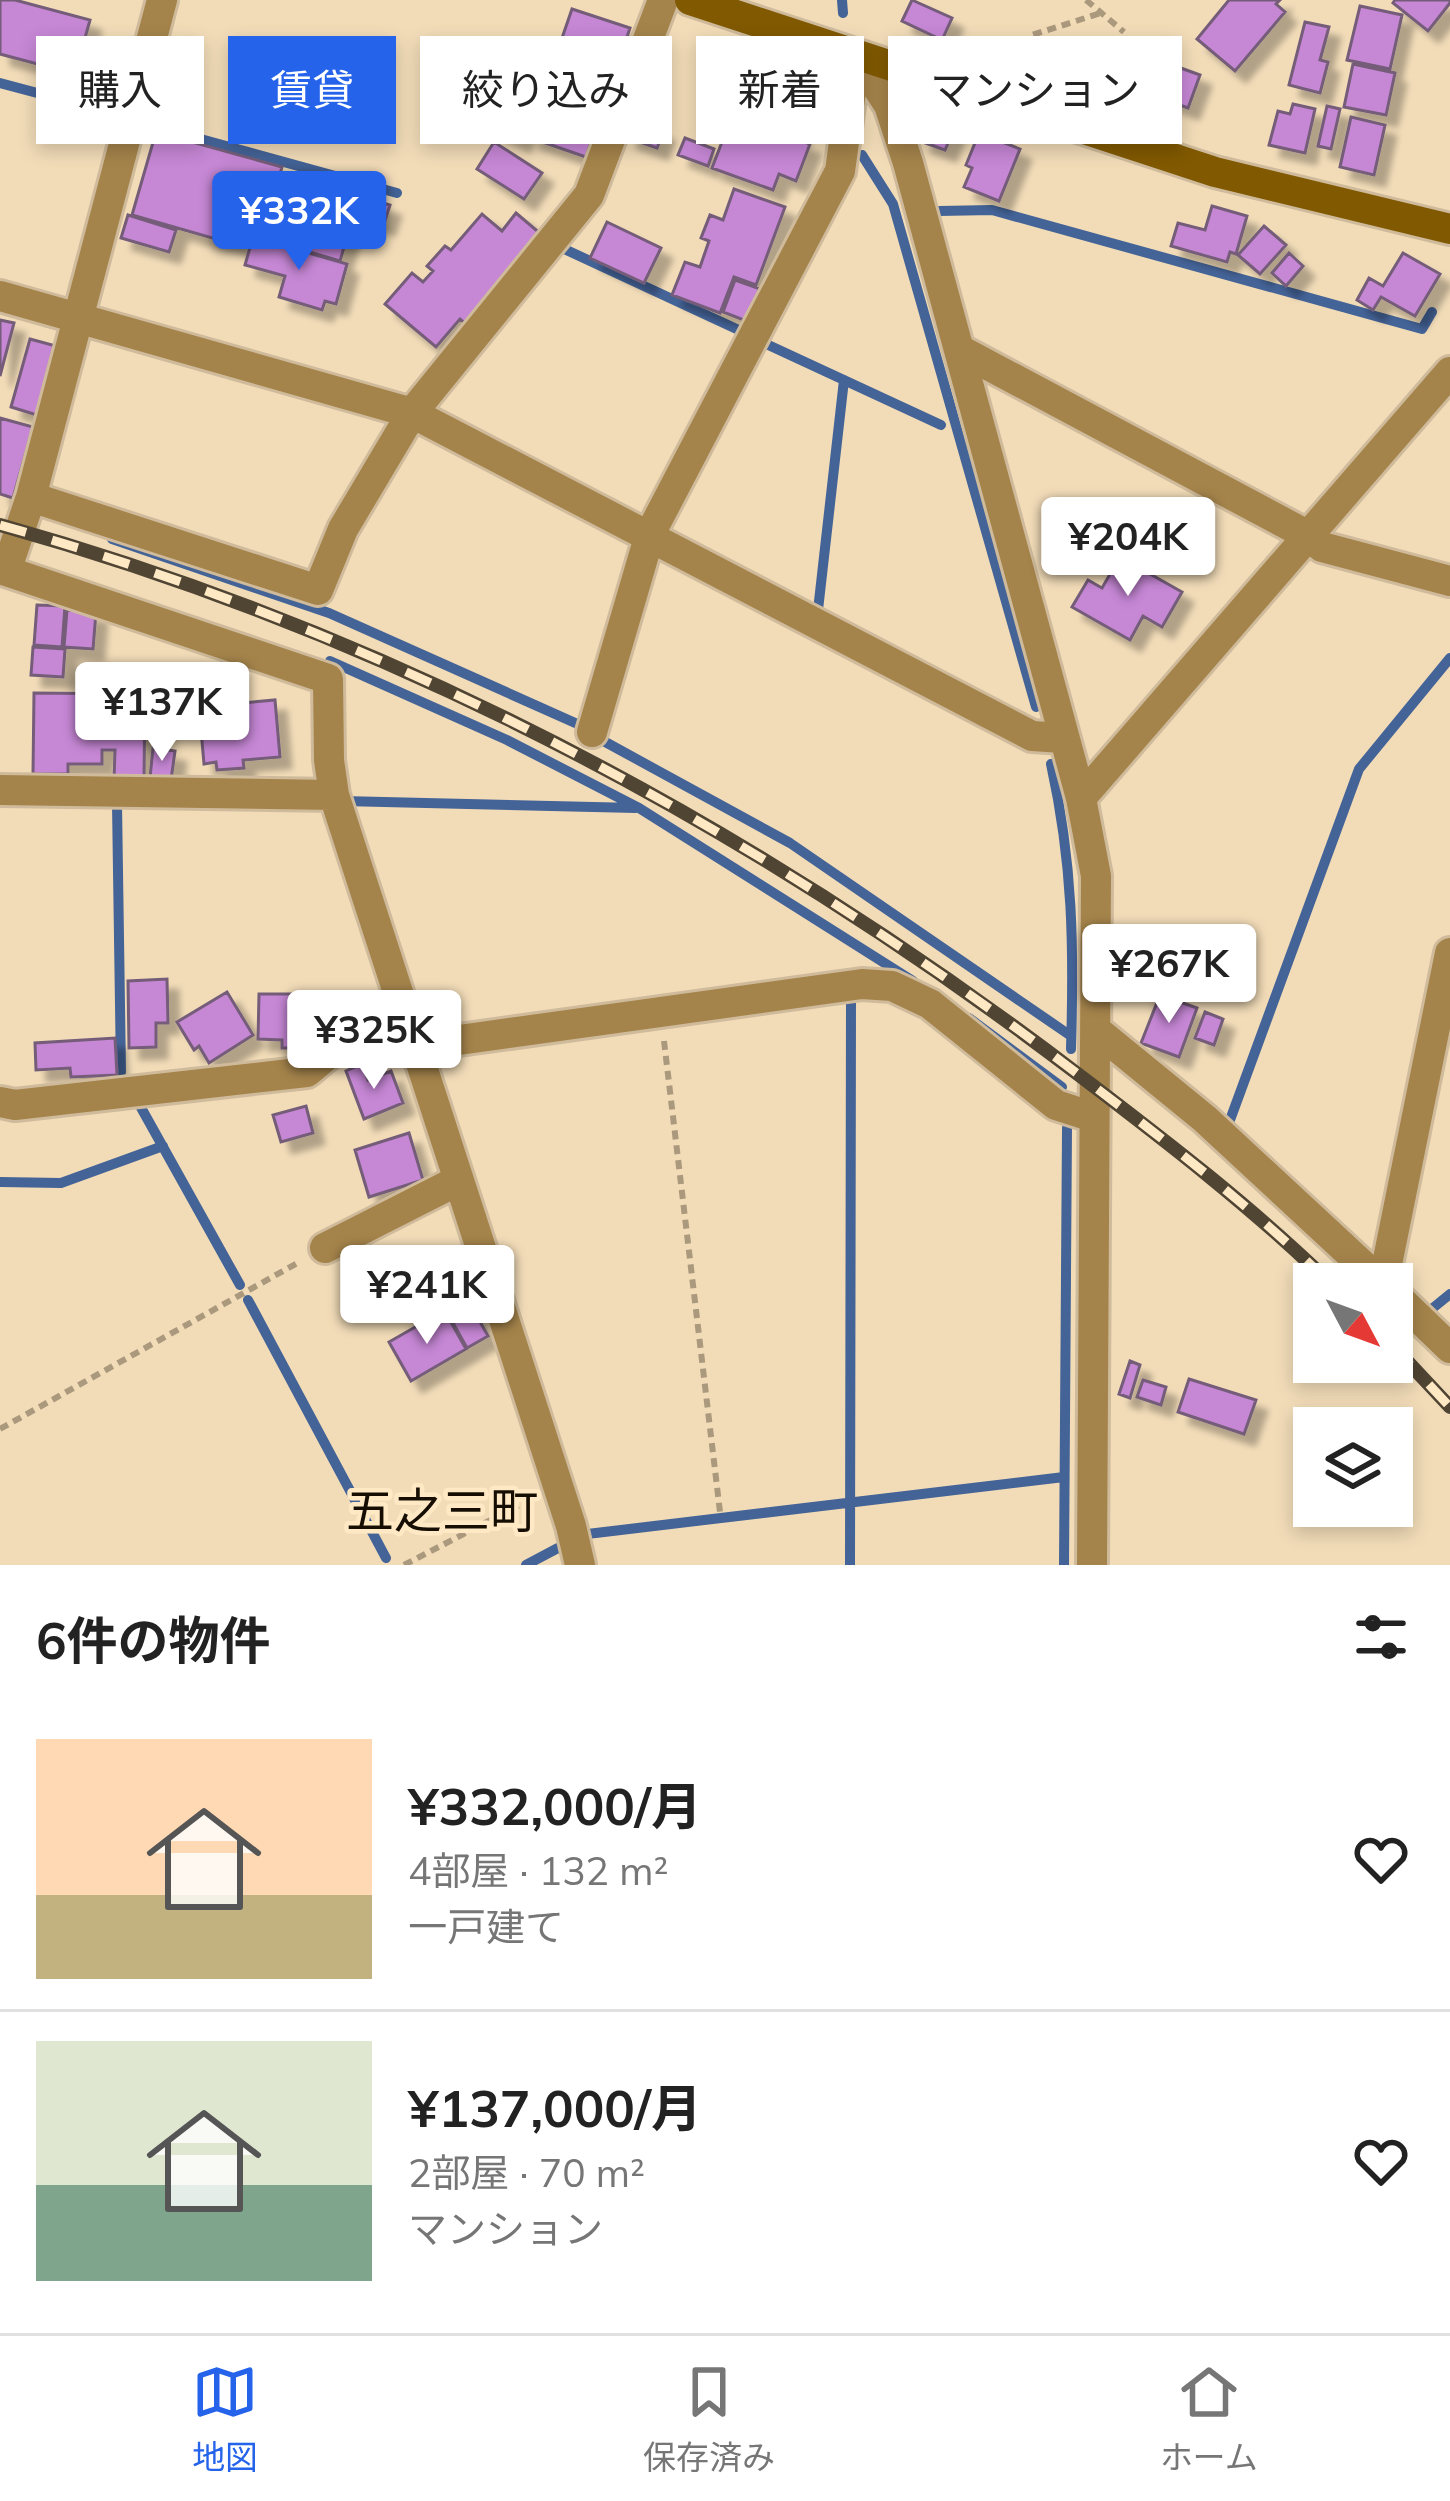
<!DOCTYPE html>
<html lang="ja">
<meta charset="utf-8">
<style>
:root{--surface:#fff;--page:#f2f2f2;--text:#222;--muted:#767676;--line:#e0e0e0;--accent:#2563eb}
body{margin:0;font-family:Mulish,"Noto Sans JP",sans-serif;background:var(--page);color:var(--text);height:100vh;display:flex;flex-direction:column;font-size:45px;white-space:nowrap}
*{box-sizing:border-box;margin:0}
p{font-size:39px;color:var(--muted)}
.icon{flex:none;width:66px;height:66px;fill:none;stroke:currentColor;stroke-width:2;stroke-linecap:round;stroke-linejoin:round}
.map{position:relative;height:1565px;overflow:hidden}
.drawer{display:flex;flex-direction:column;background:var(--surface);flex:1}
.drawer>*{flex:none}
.banner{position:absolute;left:36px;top:36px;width:1380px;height:108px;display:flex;gap:24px}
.needle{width:78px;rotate:131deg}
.controls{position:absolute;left:1293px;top:1263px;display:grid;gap:24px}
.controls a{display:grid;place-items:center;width:120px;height:120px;border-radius:0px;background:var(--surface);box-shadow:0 6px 18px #0003;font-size:60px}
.price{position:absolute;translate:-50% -102px;padding:0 27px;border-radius:12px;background:#fff;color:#222;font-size:39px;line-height:78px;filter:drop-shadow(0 3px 6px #0008)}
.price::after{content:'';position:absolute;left:50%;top:72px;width:36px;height:27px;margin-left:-18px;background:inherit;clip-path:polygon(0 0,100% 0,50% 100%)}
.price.active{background:var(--accent);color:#fff}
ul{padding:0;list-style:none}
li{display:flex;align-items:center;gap:36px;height:300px;padding:0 36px}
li+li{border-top:3px solid var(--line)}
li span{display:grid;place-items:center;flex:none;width:336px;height:240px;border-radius:0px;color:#555}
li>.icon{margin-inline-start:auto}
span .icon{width:144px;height:144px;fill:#fffc;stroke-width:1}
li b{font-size:51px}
h2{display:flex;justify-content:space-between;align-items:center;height:144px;padding:0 36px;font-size:51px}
.tag{padding:0 42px;border-radius:0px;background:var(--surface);box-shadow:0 6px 18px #0003;font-size:42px;line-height:108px}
.tag.active{background:var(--accent);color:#fff}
.tab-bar{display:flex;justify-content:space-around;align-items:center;height:168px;border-top:3px solid var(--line);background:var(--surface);font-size:33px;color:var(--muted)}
.tab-bar a{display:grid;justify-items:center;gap:6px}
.tab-bar .active{color:var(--accent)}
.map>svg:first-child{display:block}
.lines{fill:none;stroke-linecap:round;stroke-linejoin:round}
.stream{stroke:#446397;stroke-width:10}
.building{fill:#c687d5;stroke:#745d7a;stroke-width:3;filter:url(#shadow)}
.street-casing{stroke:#cfbb9b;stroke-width:36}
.secondary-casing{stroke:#cfbb9b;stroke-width:36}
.path{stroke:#ab997d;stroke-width:6;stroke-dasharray:9 6;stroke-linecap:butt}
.street{stroke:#a5844b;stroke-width:30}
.secondary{stroke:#805900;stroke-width:30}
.rail-casing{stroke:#504433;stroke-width:14}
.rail{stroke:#ffe9c5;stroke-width:9;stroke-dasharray:27;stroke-linecap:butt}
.labels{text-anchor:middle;stroke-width:9;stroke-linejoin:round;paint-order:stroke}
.quarter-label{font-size:48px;fill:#160e03;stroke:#ffe9c5}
</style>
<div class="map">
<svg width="1450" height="1565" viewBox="0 0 1450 1565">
<defs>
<filter id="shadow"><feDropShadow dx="11" dy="11" stdDeviation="3" flood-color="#0004"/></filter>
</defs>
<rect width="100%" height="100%" fill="#f2dcb8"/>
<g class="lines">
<!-- stream -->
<path class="stream" d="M842,0L843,13
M0,83L124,116
M142,123L397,193
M862,155L893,204L1036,707
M939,211L992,210L1422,329L1432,312
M560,247L743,332
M764,343L941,425
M112,539L329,613L582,726
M818,610L844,380
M330,661L507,740L639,808L913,981
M598,738L790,843L1071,1036
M1051,764C1073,864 1074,947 1071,1049
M342,801L636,808
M117,804L121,1072
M969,1018L1062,1087
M134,1095L240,1285
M1230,1120L1359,769L1450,658
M0,1182L61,1183L163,1146
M248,1300L386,1558
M1428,1312L1450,1294
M579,1535L1064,1477
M526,1565L558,1548
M850,1565L851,1000
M1064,1565L1067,1128"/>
</g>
<!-- building -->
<path class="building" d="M0,0H15L90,20L75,74L0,54Z
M912,0L952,18L942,40L902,21Z
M1229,0H1280L1276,4L1285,12L1235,71L1197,39Z
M1395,0H1450V3L1428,31L1393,3Z
M1360,6L1402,15L1390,69L1347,60Z
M572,9L630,28L609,90L616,92L601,135L594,133L586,157L528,137Z
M1305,22L1329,27L1320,60L1328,62L1320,93L1289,85Z
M1096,41L1135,55L1124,82L1087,69Z
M1145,55L1200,75L1188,108L1133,88Z
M1353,64L1395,73L1386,115L1344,107Z
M757,68L814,89L796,139L810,144L796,181L779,174L773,190L712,168L730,121L736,123Z
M483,85L533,109L519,141L468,118Z
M1293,104L1315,109L1305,153L1269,145L1278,111L1290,114Z
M1327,106L1340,109L1331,149L1318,146Z
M1351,117L1385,125L1374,175L1340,167Z
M928,119L954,129L945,150L920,141Z
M632,120L664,131L657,148L626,137Z
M156,132L282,167L269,211L252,205L240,246L132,215Z
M979,133L1020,149L999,201L964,187L972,168L966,165Z
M685,138L714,149L708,166L678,155Z
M494,142L542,173L524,199L477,169Z
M288,175L359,196L340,261L269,240Z
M734,189L785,207L756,285L734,277L720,313L672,295L685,262L700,267L709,241L701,238L710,215L723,220Z
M362,197L390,205L384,224L356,216Z
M1212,206L1247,216L1236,254L1230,252L1227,262L1171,246L1178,223L1205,230Z
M516,213L542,235L466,324L460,319L436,347L385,304L412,273L423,282L433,271L427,266L445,246L451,250L482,214L502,231Z
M128,215L176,230L169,252L121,238Z
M607,222L661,248L644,283L590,258Z
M1264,226L1286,245L1260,274L1238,255Z
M253,237L347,264L336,304L325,301L322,310L279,297L285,276L245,265Z
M1289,253L1303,266L1286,286L1272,273Z
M1403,253L1440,274L1415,316L1381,297L1373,310L1357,300L1369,278L1383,286Z
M735,280L766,291L754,324L723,312Z
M0,320L14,323L0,376Z
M30,339L56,346L37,415L11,407Z
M0,418L33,427L13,498L0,494Z
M1120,557L1182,592L1162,627L1143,616L1130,640L1072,607L1088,580L1102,588Z
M37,605L65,606L62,647L34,645Z
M67,610L96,612L93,649L64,647Z
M33,647L65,649L63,677L31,675Z
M34,693L145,694L144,780H114L115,750H102V764H68V774H33Z
M275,700L280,757L243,760L244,768L217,770L216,762L204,764L199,707Z
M153,748L175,751L171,780L150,778Z
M167,979L168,1023H156V1047L129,1048L128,981Z
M227,992L253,1035L209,1063L199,1046L194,1050L177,1022Z
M259,994H304L302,1048H282V1040L258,1039Z
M1160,995L1197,1008L1179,1057L1141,1043Z
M1205,1012L1223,1019L1214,1045L1195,1038Z
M115,1038L117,1075L71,1077L70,1068L36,1070L35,1043Z
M362,1064L368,1080L391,1071L403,1103L364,1119L346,1071Z
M306,1106L313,1133L281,1142L273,1115Z
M409,1133L423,1180L369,1197L355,1150Z
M474,1311L488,1336L467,1348L453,1323Z
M448,1317L466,1349L411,1381L389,1342L431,1318L434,1324Z
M1130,1361L1140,1365L1130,1398L1119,1394Z
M1189,1379L1256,1400L1244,1434L1178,1412Z
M1143,1380L1166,1387L1161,1405L1137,1397Z"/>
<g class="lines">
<defs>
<path id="street" d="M0,296L412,413L1032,736L1063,738
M960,350L1307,535L1322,547L1450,581
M31,497L318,590L343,529L412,413L589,195L663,0
M0,569L328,679L329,760L334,795L571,1526L580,1565
M6,571L31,497L162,0
M592,732L650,534L840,171L856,55L889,105L908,163L1081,798L1096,876L1092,1565
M0,790L334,795
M1081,798L1450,372
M1096,1030L1205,1119L1383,1284
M0,1102L15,1105L307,1072L338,1046H416L862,984L892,986L930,1004L1056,1105L1093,1117
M325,1248L457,1181
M1383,1284L1450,953
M1392,1292L1450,1348"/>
<path id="secondary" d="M690,0L1215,172L1450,229"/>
</defs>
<!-- street casing -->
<use href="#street" class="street-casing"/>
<!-- secondary casing -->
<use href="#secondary" class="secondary-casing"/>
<!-- path -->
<path class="path" d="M1086,0L1124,32
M1014,75L1032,35L1101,13
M664,1041L720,1512
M0,1429L301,1261
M404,1565L531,1499"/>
<!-- street -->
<use href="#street" class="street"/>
<!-- secondary -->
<use href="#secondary" class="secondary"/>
<defs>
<path id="rail" d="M0,525C394,635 755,828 1079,1075C1166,1141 1253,1208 1331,1284
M1392,1345L1450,1407"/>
</defs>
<!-- rail casing -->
<use href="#rail" class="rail-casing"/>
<!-- rail -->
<use href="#rail" class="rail"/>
</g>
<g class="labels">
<!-- quarter labels -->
<g class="quarter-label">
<text x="442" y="1528">五之三町</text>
</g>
</g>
</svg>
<div class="controls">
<a><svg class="needle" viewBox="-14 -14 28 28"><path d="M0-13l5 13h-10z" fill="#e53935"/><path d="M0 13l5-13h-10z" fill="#767676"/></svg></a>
<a><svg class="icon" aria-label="layers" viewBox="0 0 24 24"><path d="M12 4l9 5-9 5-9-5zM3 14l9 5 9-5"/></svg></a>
</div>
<b class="price active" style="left:299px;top:273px">¥332K</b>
<b class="price" style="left:1128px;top:599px">¥204K</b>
<b class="price" style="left:162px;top:764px">¥137K</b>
<b class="price" style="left:1169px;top:1026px">¥267K</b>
<b class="price" style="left:374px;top:1092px">¥325K</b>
<b class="price" style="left:427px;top:1347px">¥241K</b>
<div class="banner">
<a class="tag">購入</a>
<a class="tag active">賃貸</a>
<a class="tag">絞り込み</a>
<a class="tag">新着</a>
<a class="tag">マンション</a>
</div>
</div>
<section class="drawer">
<h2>6件の物件<svg class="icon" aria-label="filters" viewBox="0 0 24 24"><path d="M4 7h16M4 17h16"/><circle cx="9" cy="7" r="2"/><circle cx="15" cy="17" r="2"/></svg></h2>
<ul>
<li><span style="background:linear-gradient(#ffd9b3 65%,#c2b280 0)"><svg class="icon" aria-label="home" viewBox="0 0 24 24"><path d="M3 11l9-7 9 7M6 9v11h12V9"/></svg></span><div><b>¥332,000/月</b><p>4部屋 · 132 m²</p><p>一戸建て</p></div><svg class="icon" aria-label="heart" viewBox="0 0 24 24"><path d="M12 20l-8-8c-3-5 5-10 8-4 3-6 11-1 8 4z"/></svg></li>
<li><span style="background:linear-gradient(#dfe7d0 60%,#7fa58c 0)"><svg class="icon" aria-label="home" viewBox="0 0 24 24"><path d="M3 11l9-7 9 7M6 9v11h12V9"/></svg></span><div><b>¥137,000/月</b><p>2部屋 · 70 m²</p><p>マンション</p></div><svg class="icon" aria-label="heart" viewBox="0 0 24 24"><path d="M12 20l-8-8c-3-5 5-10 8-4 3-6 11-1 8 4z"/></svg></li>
</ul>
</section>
<nav class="tab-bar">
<a class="active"><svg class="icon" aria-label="map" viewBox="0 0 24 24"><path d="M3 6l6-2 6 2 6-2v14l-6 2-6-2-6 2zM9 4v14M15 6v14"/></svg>地図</a>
<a><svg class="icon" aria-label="saved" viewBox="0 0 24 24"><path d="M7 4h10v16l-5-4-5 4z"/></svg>保存済み</a>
<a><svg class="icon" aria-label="home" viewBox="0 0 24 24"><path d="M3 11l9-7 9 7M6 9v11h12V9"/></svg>ホーム</a>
</nav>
